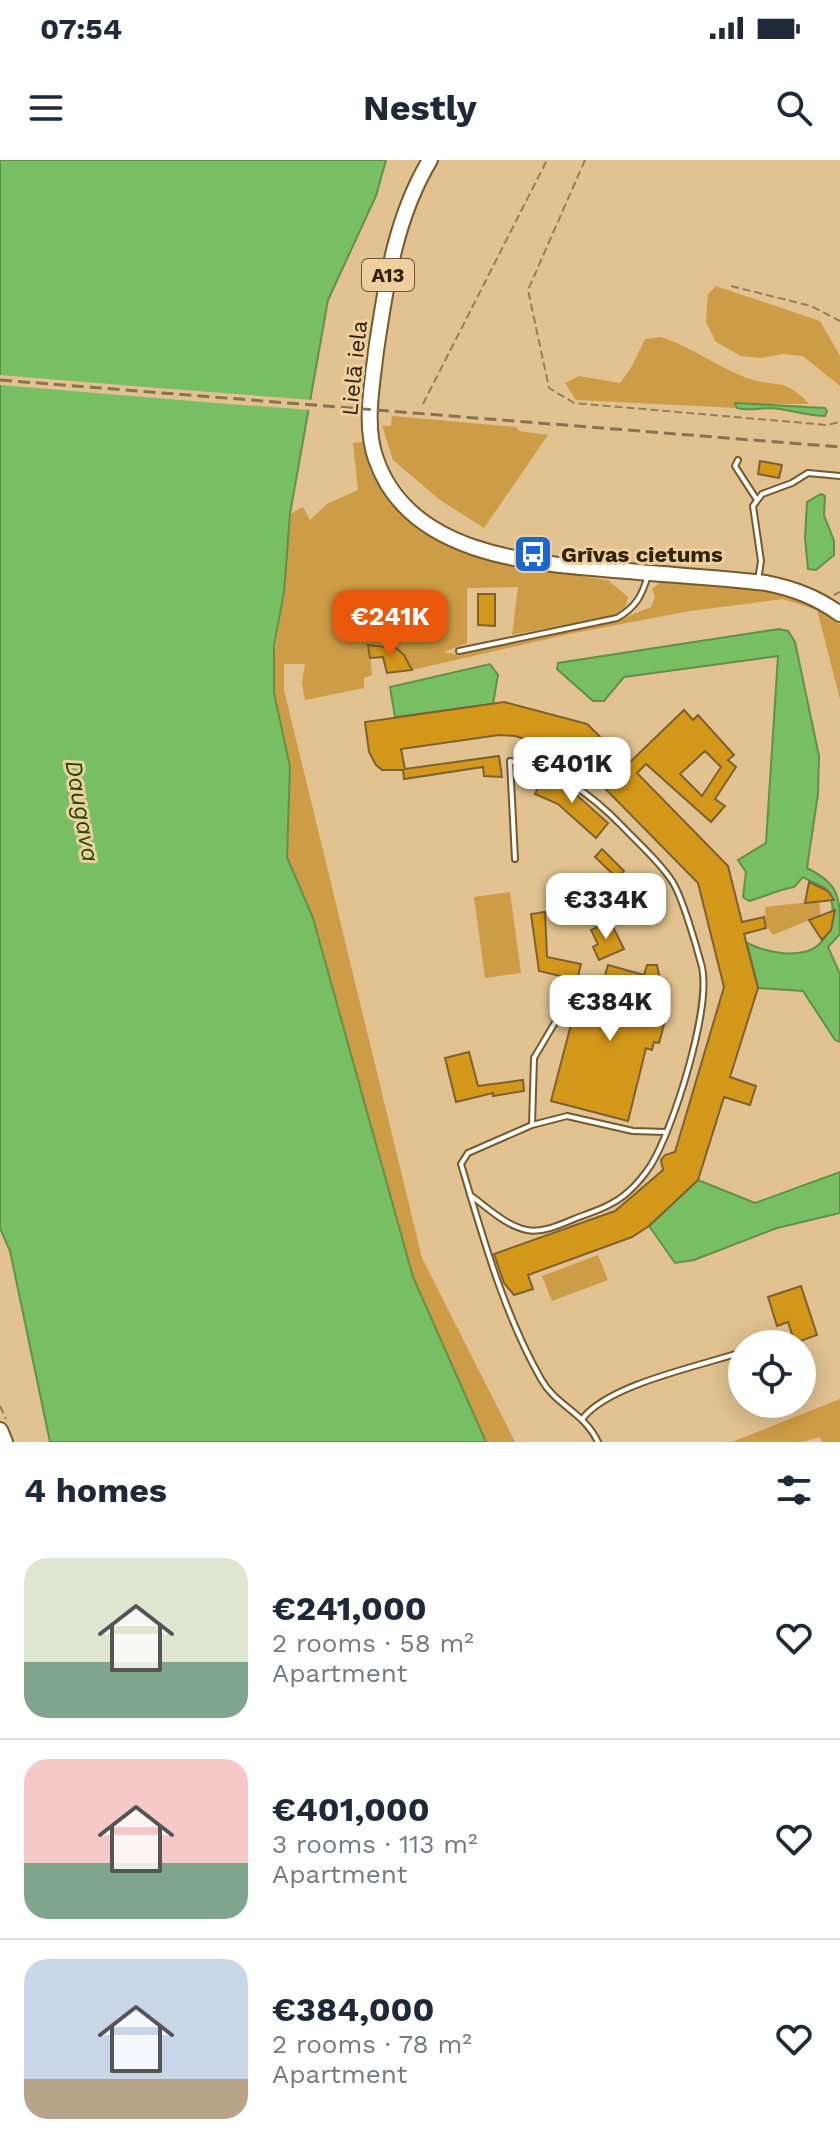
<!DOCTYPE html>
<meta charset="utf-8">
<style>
:root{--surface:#fff;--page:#f2f2f3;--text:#1f2937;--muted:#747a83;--line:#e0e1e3;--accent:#ea580c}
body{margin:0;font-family:"Work Sans",sans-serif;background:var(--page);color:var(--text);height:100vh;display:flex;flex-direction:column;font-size:30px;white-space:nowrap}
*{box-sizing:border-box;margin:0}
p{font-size:26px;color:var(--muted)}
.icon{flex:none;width:44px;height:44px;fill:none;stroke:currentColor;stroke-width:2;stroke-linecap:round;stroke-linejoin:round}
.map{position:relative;height:1282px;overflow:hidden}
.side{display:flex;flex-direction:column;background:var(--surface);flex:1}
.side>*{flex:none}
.buttons{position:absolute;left:728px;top:1170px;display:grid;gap:16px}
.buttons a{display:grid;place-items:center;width:88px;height:88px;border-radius:50%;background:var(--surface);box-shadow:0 4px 20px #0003;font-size:40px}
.price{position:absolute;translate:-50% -68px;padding:0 18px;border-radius:16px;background:#fff;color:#222;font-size:26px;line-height:52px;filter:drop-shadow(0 2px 4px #0008)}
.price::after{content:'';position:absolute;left:50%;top:48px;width:24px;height:18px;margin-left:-12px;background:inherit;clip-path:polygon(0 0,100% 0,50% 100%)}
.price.selected{background:var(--accent);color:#fff}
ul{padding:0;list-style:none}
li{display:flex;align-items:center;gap:24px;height:200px;padding:0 24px}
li+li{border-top:2px solid var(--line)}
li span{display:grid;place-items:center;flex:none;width:224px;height:160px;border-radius:24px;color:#555}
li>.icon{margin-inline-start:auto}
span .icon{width:96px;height:96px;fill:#fffc;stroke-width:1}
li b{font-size:34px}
h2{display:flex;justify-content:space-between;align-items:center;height:96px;padding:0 24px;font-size:34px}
.status{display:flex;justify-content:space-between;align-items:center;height:56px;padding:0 40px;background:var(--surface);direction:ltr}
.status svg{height:22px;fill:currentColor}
header{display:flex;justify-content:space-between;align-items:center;height:104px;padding:0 24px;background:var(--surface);font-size:36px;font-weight:700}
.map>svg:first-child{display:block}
.green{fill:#cd9c46}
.water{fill:#78be63;stroke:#62904a;stroke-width:2}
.pier{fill:#e1c290}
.building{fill:#d39719;stroke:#7d6132;stroke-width:2;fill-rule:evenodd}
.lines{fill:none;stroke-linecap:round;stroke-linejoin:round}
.service-casing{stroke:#765a2b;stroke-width:8}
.primary-casing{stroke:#765a2b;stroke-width:18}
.path{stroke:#957e59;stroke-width:2;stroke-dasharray:8 4;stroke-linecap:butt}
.service{stroke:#fff;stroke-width:4}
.primary{stroke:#fff;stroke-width:14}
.rail{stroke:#897350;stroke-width:3;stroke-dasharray:12 6;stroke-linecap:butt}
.labels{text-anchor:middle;stroke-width:6;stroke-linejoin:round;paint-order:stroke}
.shield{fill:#eecf9d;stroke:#68573a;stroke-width:2}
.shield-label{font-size:20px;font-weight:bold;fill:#2f230f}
.street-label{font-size:22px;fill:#2f230f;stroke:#eecf9d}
.poi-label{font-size:22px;font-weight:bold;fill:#2f230f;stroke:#eecf9d;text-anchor:start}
.water-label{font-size:24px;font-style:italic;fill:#1d4a0b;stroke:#eecf9d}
</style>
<div class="status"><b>07:54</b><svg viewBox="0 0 49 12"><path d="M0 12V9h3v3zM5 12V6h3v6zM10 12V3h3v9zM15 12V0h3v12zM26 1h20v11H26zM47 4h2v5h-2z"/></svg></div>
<header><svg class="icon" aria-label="menu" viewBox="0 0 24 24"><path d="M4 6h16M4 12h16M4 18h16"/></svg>Nestly<svg class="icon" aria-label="search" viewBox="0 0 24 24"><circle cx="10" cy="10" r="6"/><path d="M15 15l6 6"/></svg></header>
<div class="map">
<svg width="840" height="1282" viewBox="0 0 840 1282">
<rect width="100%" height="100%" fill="#e1c290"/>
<!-- green -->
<path class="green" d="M716,126L820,161L840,196V226L803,196L783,194L760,198L741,196L716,182L706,162L708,134Z
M661,177C692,187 717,207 747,218C778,229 783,216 809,244H735L737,248L576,240L565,223L579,216L620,223L631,208L645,179Z
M392,256L516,267L519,271L548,275L484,368L440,340L393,300L382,266H391Z
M363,282L371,312L389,339L416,366L455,388L505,405L608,420L628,437L625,448L614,455L512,475L518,427L467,428V483L444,492L459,495L619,460L651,447L655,437L652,429L663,420C724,426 792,422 840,465V539L817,450L783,439L690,451L569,474L412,510C406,490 389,482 369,485L372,515L364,518V528L305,540L302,523L305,504H284V530L422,1098L515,1282H486L413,1117L313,758L287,697L290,607L274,534L273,503L284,432L290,354L303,347L310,360L327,344L358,330L353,283Z
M510,732L521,813L485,818L474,737Z
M819,741L821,759H812L773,775L766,765L765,747Z
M598,1095L608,1120L552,1141L542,1116Z
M840,1239V1282H822L820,1277L802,1282H732Z"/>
<!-- water -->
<path class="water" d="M0,0H386L376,36L328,140L290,354L284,432L274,486V533L290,607L287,697L313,758L413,1117L486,1282H50L10,1091L0,1068Z
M735,243L825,248L827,251L825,256C807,256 789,249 771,248C759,248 749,251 737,248Z
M821,334L825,336L824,355L834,381V395L816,410L808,409L805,378L807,342Z
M779,469L788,471L795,482L819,596L818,634L807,708C840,725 840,736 840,774L828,787L840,814V882L835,880L803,831L758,828L747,783C764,791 788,797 808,791C831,783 840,748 826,729C819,723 810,722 803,717L794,727C779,729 765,737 749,741L743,737L746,712L738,700L766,683L778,496L624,517L604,541H593L557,509L558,503Z
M490,504L498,515L493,544L395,557L390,527Z
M840,1012V1053L777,1068L694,1100L675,1103L649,1066L698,1020L755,1043Z"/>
<!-- pier -->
<path class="pier" d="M0,215L159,228L313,240L311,250L216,243L0,225Z"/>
<!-- building -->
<path class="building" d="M760,301L782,305L779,318L758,314Z
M478,434H495V466L478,465Z
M368,485L396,488L404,495L412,510L387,513L383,497L370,498Z
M504,542L587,564L628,604L684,550L693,560L698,555L734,595L728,600L736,607L715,639L725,646L711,662L646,604L637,613L728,706L742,762L764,757L766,768L744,774L758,828L730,917L756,926L750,945L724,937L698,1020L649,1066L632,1077L528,1115L533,1129L514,1135L504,1123L494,1094L615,1051L663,1010L661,1000L665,995L675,992L724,827L698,723L577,600L567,603L561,599L559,589L515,576L499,575L401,589L405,609L499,596L502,617L484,616L483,607L404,619L403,610H382L376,605L369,592L365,562ZM705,591L721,607L702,636L680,614Z
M543,616L570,629L608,663L596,678L558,644L535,634Z
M602,689L624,711L617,718L595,697Z
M809,722L828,731L834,740L805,743Z
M835,750L831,770L822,780L809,760Z
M545,752L547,797L581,804L577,820L539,811L531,754Z
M610,761L624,789L599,800L593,787L598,784L591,770Z
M608,805L644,815L647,805H657L659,815L652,842L669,846L659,883L654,882L652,890L646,888L628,961L551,941L580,830L595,833L596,827L601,829Z
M469,892L478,926L523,920L524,931L493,936V933L456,942L445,898Z
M801,1126L817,1175L795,1183L788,1162L777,1166L768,1137Z"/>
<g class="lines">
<defs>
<path id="service" d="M738,300L735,306L757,340
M758,420L761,401L753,346L762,334L792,323L808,313L840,316
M459,491L617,458C636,447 642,436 648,415
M557,859L534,898L532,965L468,993L461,1004C483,1077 503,1152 541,1219C556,1246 584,1252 598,1282
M532,965L567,956L633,971L666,972
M470,1035C487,1047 506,1066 527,1070C542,1073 560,1065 574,1059C592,1052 613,1046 628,1032C636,1025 645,1014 651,1005C674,967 711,849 702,807C697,788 682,736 672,721C659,701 639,684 623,667C591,634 556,608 510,601L515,699
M583,1258C610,1224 700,1206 742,1192"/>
<path id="primary" d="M430,0C395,58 386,124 376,191C372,226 364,266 376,299C410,399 540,404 627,411C673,415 720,418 766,423C795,429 816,437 840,454
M0,1270L5,1282"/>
</defs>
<!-- service casing -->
<use href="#service" class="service-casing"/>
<!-- primary casing -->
<use href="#primary" class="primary-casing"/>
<!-- path -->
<path class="path" d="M585,0L528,130L549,228L574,243L827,265L840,262
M731,126L811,146L840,161
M423,244L547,0
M834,435L840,432
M0,1246L6,1259"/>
<!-- service -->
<use href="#service" class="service"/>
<!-- primary -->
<use href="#primary" class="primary"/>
<!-- rail -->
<path class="rail" d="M0,220L840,287"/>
</g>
<!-- icons -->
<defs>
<symbol id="bus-square" viewBox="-11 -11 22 22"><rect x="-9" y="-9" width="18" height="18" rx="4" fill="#1d66d1" stroke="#eecf9d"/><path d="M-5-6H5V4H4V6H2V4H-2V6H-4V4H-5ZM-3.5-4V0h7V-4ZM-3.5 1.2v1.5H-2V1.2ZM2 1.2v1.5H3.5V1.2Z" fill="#fff"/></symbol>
</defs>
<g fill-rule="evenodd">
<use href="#bus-square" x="511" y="372" width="44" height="44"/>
</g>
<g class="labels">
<!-- shield labels -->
<rect class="shield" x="362" y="99" width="52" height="32" rx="6"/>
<g class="shield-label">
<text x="388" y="122">A13</text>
</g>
<!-- street labels -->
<g class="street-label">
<text transform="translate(354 208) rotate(-84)" y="8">Lielā iela</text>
</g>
<!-- poi labels -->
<g class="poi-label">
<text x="561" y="402">Grīvas cietums</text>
</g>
<!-- water labels -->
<g class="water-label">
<text transform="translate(82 651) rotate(80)" y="8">Daugava</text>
</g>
</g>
</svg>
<div class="buttons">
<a><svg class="icon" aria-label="locate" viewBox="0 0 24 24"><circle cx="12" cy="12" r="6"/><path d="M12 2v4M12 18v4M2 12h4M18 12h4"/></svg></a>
</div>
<b class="price selected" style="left:390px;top:498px">€241K</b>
<b class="price" style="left:572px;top:645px">€401K</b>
<b class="price" style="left:606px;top:781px">€334K</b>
<b class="price" style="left:610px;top:883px">€384K</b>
</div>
<section class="side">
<h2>4 homes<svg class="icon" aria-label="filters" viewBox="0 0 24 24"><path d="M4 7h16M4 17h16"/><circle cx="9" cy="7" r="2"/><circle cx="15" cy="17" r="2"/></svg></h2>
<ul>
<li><span style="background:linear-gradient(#dfe7d0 65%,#7fa58c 0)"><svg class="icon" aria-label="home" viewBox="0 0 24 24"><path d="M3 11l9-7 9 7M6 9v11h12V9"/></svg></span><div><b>€241,000</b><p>2 rooms · 58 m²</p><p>Apartment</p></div><svg class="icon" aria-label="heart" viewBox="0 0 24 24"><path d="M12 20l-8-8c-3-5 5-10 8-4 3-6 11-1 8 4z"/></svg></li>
<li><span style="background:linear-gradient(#f6c9c9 65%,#7fa58c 0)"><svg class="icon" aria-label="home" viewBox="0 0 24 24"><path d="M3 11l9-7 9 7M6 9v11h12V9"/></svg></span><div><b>€401,000</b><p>3 rooms · 113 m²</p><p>Apartment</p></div><svg class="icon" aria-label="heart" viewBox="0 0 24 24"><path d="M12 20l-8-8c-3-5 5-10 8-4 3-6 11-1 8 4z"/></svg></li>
<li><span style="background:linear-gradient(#c9d6e8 75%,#b9a48a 0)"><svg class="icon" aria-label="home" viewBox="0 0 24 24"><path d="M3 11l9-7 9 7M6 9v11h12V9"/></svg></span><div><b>€384,000</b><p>2 rooms · 78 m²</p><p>Apartment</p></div><svg class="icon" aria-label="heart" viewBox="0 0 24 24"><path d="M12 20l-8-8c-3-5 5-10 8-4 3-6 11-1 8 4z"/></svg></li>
</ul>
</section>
